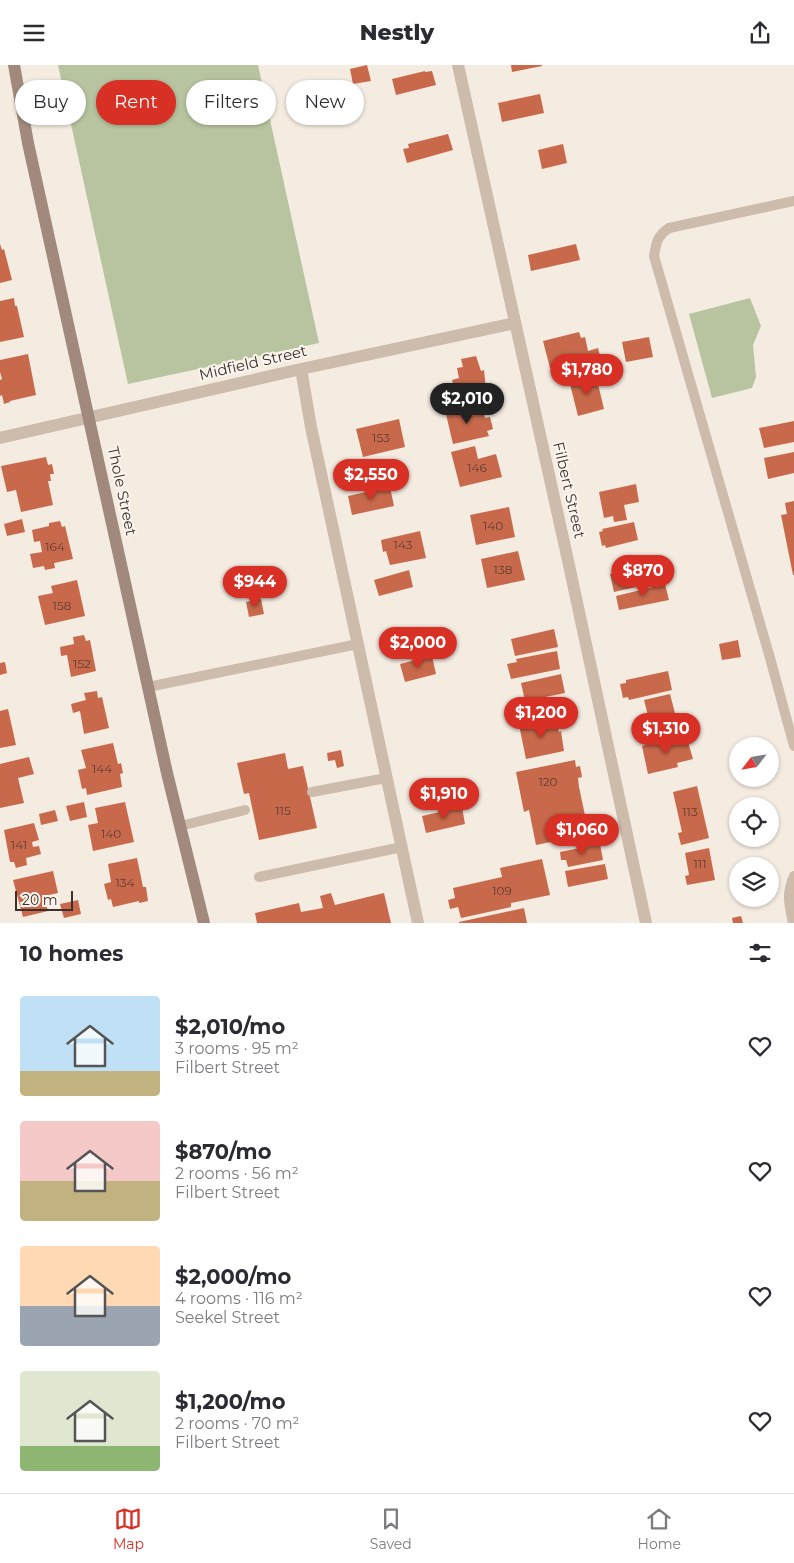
<!DOCTYPE html>
<meta charset="utf-8">
<style>
:root{--surface:#fff;--page:#f2f2f3;--text:#2b2b33;--muted:#7c7c81;--line:#e1e1e2;--accent:#d93025}
body{margin:0;font-family:Montserrat,sans-serif;background:var(--page);color:var(--text);height:100vh;display:flex;flex-direction:column;font-size:19px;white-space:nowrap}
*{box-sizing:border-box;margin:0}
p{font-size:16px;color:var(--muted)}
.icon{flex:none;width:28px;height:28px;fill:none;stroke:currentColor;stroke-width:2;stroke-linecap:round;stroke-linejoin:round}
.map{position:relative;height:858px;overflow:hidden}
.details{display:flex;flex-direction:column;background:var(--surface);flex:1}
.details>*{flex:none}
.top-card{position:absolute;left:15px;top:15px;width:500px;height:45px;display:flex;gap:10px}
.needle{width:32px;rotate:239deg}
.tools{position:absolute;left:729px;top:672px;display:grid;gap:10px}
.tools a{display:grid;place-items:center;width:50px;height:50px;border-radius:50%;background:var(--surface);box-shadow:0 1px 4px #0004;font-size:25px}
.scale{position:absolute;left:15px;bottom:12px;width:58px;box-sizing:border-box;padding-left:5px;border:2px solid #3b302b;border-top:0;font-size:14px;line-height:18px;white-space:nowrap;color:#3b302b;-webkit-text-stroke:4px #fbf5ee;paint-order:stroke}
.price{position:absolute;translate:-50% -42px;padding:0 11px;border-radius:18px;background:var(--accent);color:#fff;font-size:16px;line-height:32px;filter:drop-shadow(0 1px 2px #0008)}
.price::after{content:'';position:absolute;left:50%;top:30px;width:15px;height:11px;margin-left:-8px;background:inherit;clip-path:polygon(0 0,100% 0,50% 100%)}
.price.selected{background:#222;color:#fff}
ul{padding:0;list-style:none}
li{display:flex;align-items:center;gap:15px;height:125px;padding:0 20px}
li span{display:grid;place-items:center;flex:none;width:140px;height:100px;border-radius:5px;color:#555}
li>.icon{margin-inline-start:auto}
span .icon{width:60px;height:60px;fill:#fffc;stroke-width:1}
li b{font-size:21px}
h2{display:flex;justify-content:space-between;align-items:center;height:60px;padding:0 20px;font-size:21px}
.chip{padding:0 18px;border-radius:22px;background:var(--surface);box-shadow:0 1px 4px #0004;font-size:18px;line-height:45px}
.chip.selected{background:var(--accent);color:#fff}
header{display:flex;justify-content:space-between;align-items:center;height:65px;padding:0 20px;background:var(--surface);font-size:22px;font-weight:800}
.tab-bar{display:flex;justify-content:space-around;align-items:center;height:70px;border-top:1px solid var(--line);background:var(--surface);font-size:14px;color:var(--muted)}
.tab-bar a{display:grid;justify-items:center;gap:2px}
.tab-bar .selected{color:var(--accent)}
.map>svg:first-child{display:block}
.green{fill:#b8c4a0}
.building{fill:#c8694b}
.lines{fill:none;stroke-linecap:round;stroke-linejoin:round}
.lane{stroke:#cdbbac;stroke-width:10}
.street{stroke:#cdbbac;stroke-width:12}
.secondary{stroke:#a18a7d;stroke-width:12}
.labels{text-anchor:middle;stroke-width:4;stroke-linejoin:round;paint-order:stroke}
.number-label{font-size:12px;fill:#5e3e33}
.street-label{font-size:15px;fill:#3b302b;stroke:#fbf5ee}
</style>
<header><svg class="icon" aria-label="menu" viewBox="0 0 24 24"><path d="M4 6h16M4 12h16M4 18h16"/></svg>Nestly<svg class="icon" aria-label="share" viewBox="0 0 24 24"><path d="M12 15V3M7 8l5-5 5 5M5 13v7h14v-7"/></svg></header>
<div class="map">
<svg width="794" height="858" viewBox="0 0 794 858">
<rect width="100%" height="100%" fill="#f4ebe1"/>
<!-- green -->
<path class="green" d="M58,0H258L319,278L128,319Z
M750,233L761,261L753,280L756,312L752,323L712,333L689,249Z"/>
<!-- building -->
<path class="building" d="M367,0L371,16L353,19L350,4Z
M511,0H542V1L512,7Z
M425,6V7L432,6L436,20L396,30L392,14Z
M540,29L544,48L502,57L498,38Z
M448,69L453,85L407,98L403,84L409,83L408,79Z
M563,79L567,98L542,104L538,85Z
M0,179L2,185L4,184L12,215L0,218Z
M576,179L580,195L531,206L528,190Z
M14,233L15,241H17L24,272L0,277V236Z
M579,267L581,273L585,272L588,286L598,283L600,291L550,303L543,276Z
M649,272L653,292L626,297L622,277Z
M28,289L36,330L10,336V337L4,339L2,330L0,331V315L2,314L0,307V295Z
M476,291L481,306L484,305L486,325L456,332L452,315L459,313L457,303L463,302L461,294Z
M600,312L601,318L598,319L604,344L578,351L570,319Z
M467,339L470,351L484,348L485,353L490,352L493,364L487,366L489,371L453,379L445,345Z
M399,354L405,382L363,392L356,364Z
M794,356V377L764,383L759,363Z
M475,381L478,394L496,389L502,412L460,422L451,387Z
M794,387V408L768,414L764,393Z
M46,392L48,400L52,399L54,409H50L51,416H48L53,440L21,447L16,425L7,427L1,401Z
M376,399L377,405L386,402L390,416L348,426L344,407Z
M636,419L639,437L624,440L627,455L614,457L613,451L604,453L599,427Z
M390,422L394,441L352,450L348,431Z
M794,436V510H793L781,450L787,449L785,438Z
M509,442L515,472L476,480L470,450Z
M22,454L25,467L7,471L4,459Z
M60,456L62,462L65,461L73,494L54,498L55,503L45,505L44,501L33,503L30,489L42,487L40,476L34,477L32,465L49,461V458Z
M634,457L638,475L606,483L605,480L602,481L599,467L603,466L602,464Z
M420,466L426,493L390,500L386,486L383,487L381,475Z
M518,486L525,515L487,523L481,494Z
M652,498L657,517L614,527L610,509Z
M409,505L413,522L379,531L374,515Z
M77,515L85,551L45,560L38,531L53,528L51,521Z
M665,519L669,535L619,545L616,531Z
M261,534L264,549L249,552L246,537Z
M554,564L558,582L515,591L511,574Z
M84,570L86,576L90,575L96,606L71,612L67,590L61,591L60,582L74,579L73,572Z
M738,575L741,592L722,595L719,579Z
M557,586L560,604L511,614L507,599L517,597L516,594Z
M432,591L436,609L405,617L400,599Z
M5,597L7,608L0,610V598Z
M668,606L672,625L629,635L628,632L623,633L620,619L626,618V615Z
M561,609L565,628L525,636L521,618Z
M97,626L98,633L102,632L109,663L84,669L80,646L73,648L71,639L86,635L84,628Z
M670,629L676,652L683,650L686,662L653,670L644,635Z
M8,644L16,680L0,683V646Z
M552,653L555,661L557,660L559,667L561,666L564,686L526,694L519,660Z
M672,674L674,680L688,677L693,694L677,698L678,702L648,709L642,681Z
M113,678L118,699L121,698L123,708L120,709L122,722L87,730L86,723L82,724L78,705L86,703L81,685Z
M341,685L344,701L337,703L335,695L328,696L327,688Z
M285,688L288,704L303,701L317,763L259,775L249,728L244,729L237,698Z
M29,692L34,709L18,713L24,738L0,743V699Z
M575,695L576,702L580,701L582,712L578,713L579,722L589,769L536,780L529,745L524,747L516,707Z
M697,721L709,773L681,780L678,768L682,767L673,727Z
M84,737L87,752L70,756L66,741Z
M125,737L134,777L93,786L88,760L98,758L95,743Z
M462,742L465,759L426,768L422,751Z
M55,745L58,756L41,760L39,749Z
M34,758L39,775L32,777L33,782L39,781L41,789L26,793L27,800L16,803L14,797H10L4,765Z
M600,779L603,795L568,802L566,795H561L560,787Z
M709,783L715,815L687,820L685,811L689,810L685,788Z
M137,793L143,822H146L148,836L139,838V836L113,842L111,834L108,835L104,819L111,817L108,799Z
M542,794L550,830L511,838V842L461,853L458,842L450,844L448,835L455,833L453,823L502,812L500,803Z
M605,799L608,814L568,822L565,806Z
M53,806L58,828L44,831L48,846L23,852L13,815Z
M331,828L335,840L384,828L391,858H257L255,848L299,838L301,847L323,843L320,831Z
M78,835L81,849L64,853L60,839Z
M524,843L527,858H459V857Z
M741,851L743,858H733L732,853Z"/>
<g class="lines">
<!-- lane -->
<path class="lane" d="M794,136L669,163C657,171 656,178 654,191L770,593L794,681
M148,622L358,579
M312,727L386,713
M180,761L245,745
M259,812L402,782
M793,858C789,839 786,829 794,811"/>
<!-- street -->
<path class="street" d="M458,0L567,491L646,858
M301,304L311,362L418,858
M0,373L301,304L515,258"/>
<!-- secondary -->
<path class="secondary" d="M14,0L28,78L167,708L204,858"/>
</g>
<g class="labels">
<!-- number labels -->
<g class="number-label">
<text x="381" y="377">153</text>
<text x="477" y="407">146</text>
<text x="493" y="465">140</text>
<text x="403" y="484">143</text>
<text x="55" y="486">164</text>
<text x="503" y="509">138</text>
<text x="62" y="545">158</text>
<text x="82" y="603">152</text>
<text x="102" y="708">144</text>
<text x="548" y="721">120</text>
<text x="283" y="750">115</text>
<text x="690" y="751">113</text>
<text x="111" y="773">140</text>
<text x="19" y="784">141</text>
<text x="700" y="803">111</text>
<text x="125" y="822">134</text>
<text x="502" y="830">109</text>
</g>
<!-- street labels -->
<g class="street-label">
<text transform="translate(253 298) rotate(-13)" y="5">Midfield Street</text>
<text transform="translate(569 425) rotate(77)" y="5">Filbert Street</text>
<text transform="translate(122 426) rotate(78)" y="5">Thole Street</text>
</g>
</g>
</svg>
<div class="tools">
<a><svg class="needle" viewBox="-14 -14 28 28"><path d="M0-13l5 13h-10z" fill="#e53935"/><path d="M0 13l5-13h-10z" fill="#7c7c81"/></svg></a>
<a><svg class="icon" aria-label="locate" viewBox="0 0 24 24"><circle cx="12" cy="12" r="6"/><path d="M12 2v4M12 18v4M2 12h4M18 12h4"/></svg></a>
<a><svg class="icon" aria-label="layers" viewBox="0 0 24 24"><path d="M12 4l9 5-9 5-9-5zM3 14l9 5 9-5"/></svg></a>
</div>
<div class="scale">20 m</div>
<b class="price" style="left:587px;top:331px">$1,780</b>
<b class="price selected" style="left:467px;top:360px">$2,010</b>
<b class="price" style="left:371px;top:436px">$2,550</b>
<b class="price" style="left:643px;top:532px">$870</b>
<b class="price" style="left:255px;top:543px">$944</b>
<b class="price" style="left:418px;top:604px">$2,000</b>
<b class="price" style="left:541px;top:674px">$1,200</b>
<b class="price" style="left:666px;top:690px">$1,310</b>
<b class="price" style="left:444px;top:755px">$1,910</b>
<b class="price" style="left:582px;top:791px">$1,060</b>
<div class="top-card">
<a class="chip">Buy</a>
<a class="chip selected">Rent</a>
<a class="chip">Filters</a>
<a class="chip">New</a>
</div>
</div>
<section class="details">
<h2>10 homes<svg class="icon" aria-label="filters" viewBox="0 0 24 24"><path d="M4 7h16M4 17h16"/><circle cx="9" cy="7" r="2"/><circle cx="15" cy="17" r="2"/></svg></h2>
<ul>
<li><span style="background:linear-gradient(#bfe0f5 75%,#c2b280 0)"><svg class="icon" aria-label="home" viewBox="0 0 24 24"><path d="M3 11l9-7 9 7M6 9v11h12V9"/></svg></span><div><b>$2,010/mo</b><p>3 rooms · 95 m²</p><p>Filbert Street</p></div><svg class="icon" aria-label="heart" viewBox="0 0 24 24"><path d="M12 20l-8-8c-3-5 5-10 8-4 3-6 11-1 8 4z"/></svg></li>
<li><span style="background:linear-gradient(#f6c9c9 60%,#c2b280 0)"><svg class="icon" aria-label="home" viewBox="0 0 24 24"><path d="M3 11l9-7 9 7M6 9v11h12V9"/></svg></span><div><b>$870/mo</b><p>2 rooms · 56 m²</p><p>Filbert Street</p></div><svg class="icon" aria-label="heart" viewBox="0 0 24 24"><path d="M12 20l-8-8c-3-5 5-10 8-4 3-6 11-1 8 4z"/></svg></li>
<li><span style="background:linear-gradient(#ffd9b3 60%,#9aa5b1 0)"><svg class="icon" aria-label="home" viewBox="0 0 24 24"><path d="M3 11l9-7 9 7M6 9v11h12V9"/></svg></span><div><b>$2,000/mo</b><p>4 rooms · 116 m²</p><p>Seekel Street</p></div><svg class="icon" aria-label="heart" viewBox="0 0 24 24"><path d="M12 20l-8-8c-3-5 5-10 8-4 3-6 11-1 8 4z"/></svg></li>
<li><span style="background:linear-gradient(#dfe7d0 75%,#8fb573 0)"><svg class="icon" aria-label="home" viewBox="0 0 24 24"><path d="M3 11l9-7 9 7M6 9v11h12V9"/></svg></span><div><b>$1,200/mo</b><p>2 rooms · 70 m²</p><p>Filbert Street</p></div><svg class="icon" aria-label="heart" viewBox="0 0 24 24"><path d="M12 20l-8-8c-3-5 5-10 8-4 3-6 11-1 8 4z"/></svg></li>
</ul>
</section>
<nav class="tab-bar">
<a class="selected"><svg class="icon" aria-label="map" viewBox="0 0 24 24"><path d="M3 6l6-2 6 2 6-2v14l-6 2-6-2-6 2zM9 4v14M15 6v14"/></svg>Map</a>
<a><svg class="icon" aria-label="saved" viewBox="0 0 24 24"><path d="M7 4h10v16l-5-4-5 4z"/></svg>Saved</a>
<a><svg class="icon" aria-label="home" viewBox="0 0 24 24"><path d="M3 11l9-7 9 7M6 9v11h12V9"/></svg>Home</a>
</nav>
